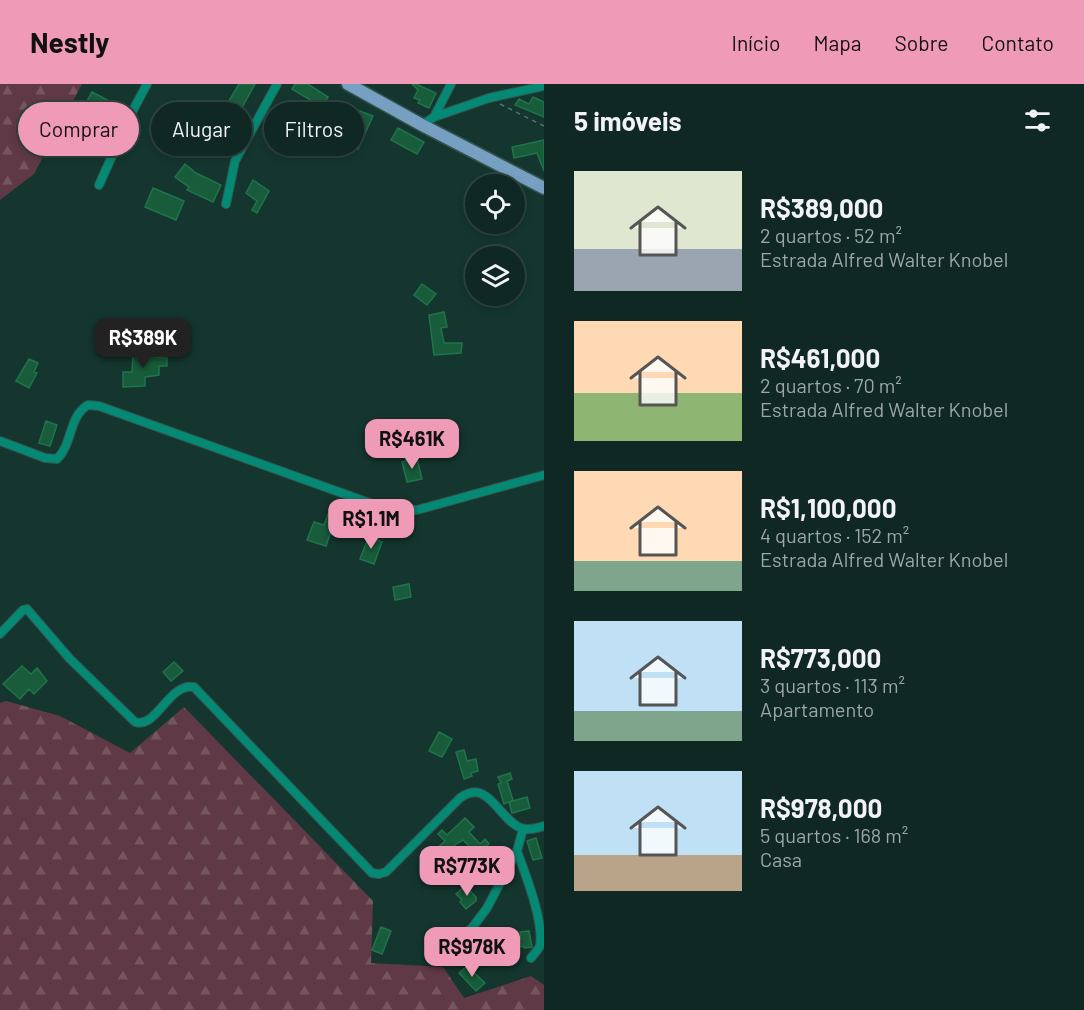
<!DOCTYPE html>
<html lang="pt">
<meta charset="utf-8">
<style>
:root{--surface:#0f2823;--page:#1d3430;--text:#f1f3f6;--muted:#9ba6a6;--line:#2f4441;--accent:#ef9ab7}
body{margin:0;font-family:Barlow,sans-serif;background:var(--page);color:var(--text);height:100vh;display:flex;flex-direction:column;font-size:22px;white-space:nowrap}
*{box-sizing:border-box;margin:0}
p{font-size:20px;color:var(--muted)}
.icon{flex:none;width:33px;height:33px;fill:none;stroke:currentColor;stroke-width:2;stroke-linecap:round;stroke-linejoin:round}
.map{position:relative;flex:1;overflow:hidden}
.drawer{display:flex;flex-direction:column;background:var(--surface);width:540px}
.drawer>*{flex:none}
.hud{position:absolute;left:18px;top:18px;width:435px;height:54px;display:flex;gap:12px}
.fabs{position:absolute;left:465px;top:90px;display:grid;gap:12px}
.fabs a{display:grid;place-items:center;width:60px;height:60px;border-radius:50%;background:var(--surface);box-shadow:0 3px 9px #0003,0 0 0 2px var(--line);font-size:30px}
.price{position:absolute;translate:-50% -51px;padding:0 14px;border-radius:12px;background:var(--accent);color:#111;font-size:20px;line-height:39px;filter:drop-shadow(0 2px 3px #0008)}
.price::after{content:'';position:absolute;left:50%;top:36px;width:18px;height:14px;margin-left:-9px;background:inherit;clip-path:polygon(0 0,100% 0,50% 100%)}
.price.current{background:#222;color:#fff}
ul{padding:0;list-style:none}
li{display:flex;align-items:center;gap:18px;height:150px;padding:0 30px}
li span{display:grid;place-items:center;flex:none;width:168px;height:120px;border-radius:0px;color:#555}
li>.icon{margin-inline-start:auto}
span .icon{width:72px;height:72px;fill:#fffc;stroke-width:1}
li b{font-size:26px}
h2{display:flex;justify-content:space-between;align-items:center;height:72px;padding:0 30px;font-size:26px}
.tag{padding:0 21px;border-radius:27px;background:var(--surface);box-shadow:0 3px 9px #0003,0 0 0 2px var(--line);font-size:21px;line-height:54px}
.tag.current{background:var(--accent);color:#111}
header{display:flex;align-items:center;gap:36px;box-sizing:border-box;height:84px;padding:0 30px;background:var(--accent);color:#111}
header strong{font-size:28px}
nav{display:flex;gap:33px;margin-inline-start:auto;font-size:21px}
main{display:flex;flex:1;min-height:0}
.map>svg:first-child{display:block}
.forest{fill:url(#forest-firs)}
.building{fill:#185c3b;stroke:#1f744b;stroke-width:1.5}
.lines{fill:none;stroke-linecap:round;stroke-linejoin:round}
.street-casing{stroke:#32544c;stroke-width:10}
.primary-casing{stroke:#32544c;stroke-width:15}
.path{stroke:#4f766d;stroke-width:1.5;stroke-dasharray:4.5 4.5;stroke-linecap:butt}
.street{stroke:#048975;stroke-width:8}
.primary{stroke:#769fc1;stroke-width:12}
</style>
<header>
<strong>Nestly</strong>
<nav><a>Início</a><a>Mapa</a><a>Sobre</a><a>Contato</a></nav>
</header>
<main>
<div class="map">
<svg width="544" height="926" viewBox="0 0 544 926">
<defs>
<pattern id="forest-firs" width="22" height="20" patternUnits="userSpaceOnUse" patternTransform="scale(1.5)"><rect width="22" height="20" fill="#5f3946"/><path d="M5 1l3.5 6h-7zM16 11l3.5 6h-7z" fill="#745560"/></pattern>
</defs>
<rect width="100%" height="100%" fill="#14362f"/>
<!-- forest -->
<path class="forest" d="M0,0H82L34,90L0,116Z
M6,617L60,632L130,669L184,623L373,817L371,879L443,883L464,914L531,892L544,901V926H0V619Z"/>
<!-- building -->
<path class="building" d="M239,0H255L236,34L223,27Z
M295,0H308L328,13L322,23L292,5Z
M412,0H416L436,9L429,24L418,19L420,16L414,14L418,6Z
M92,8L121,23L113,38L116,39L112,48L102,43L107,31L86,19Z
M533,13L544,18V33L515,21L519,15L529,20Z
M187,19L196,24L181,55L172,51Z
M357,26L373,32L358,65L343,59Z
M398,44L424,58L417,70L391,56Z
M544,56V87L537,69L514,74L512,63Z
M185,80L196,89L221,101L213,118L187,106L189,103L175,93Z
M253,96L269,107L257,129L252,126L257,117L246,109Z
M153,104L184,117L176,136L145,123Z
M422,200L436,210L427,221L414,211Z
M444,228L447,243L441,244L444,259H462L461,269L434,271L429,231Z
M133,268L154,269V273L167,274V282H159V291L145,293V302L123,303V288H132Z
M29,275L38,279L34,288L37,289L29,304L16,297Z
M46,337L57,341L50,362L39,359Z
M417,374L422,395L407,398L402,378Z
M328,430L336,432L326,462L307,456L314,438L324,441Z
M369,452L382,458L374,480L360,475Z
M409,500L411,513L395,516L393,503Z
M174,578L183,587L171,597L163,588Z
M22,582L31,590L37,584L47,597L34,610L29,605L20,615L3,600Z
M439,648L452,655L442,673L429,667Z
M464,666L467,677L476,675L478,687L471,689L472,692L464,695L456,668Z
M510,689L512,695L507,697L513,716L504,720L498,700L501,699L498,693Z
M527,713L530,724L512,729L509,718Z
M465,734L474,743L469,748L480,760L485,755L489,760L483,765L488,773L483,777L475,771L476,769L463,756L456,760L432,784L424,776L445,757L438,750L442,746L447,751Z
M536,754L542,774L533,776L527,757Z
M465,802L476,813V817L466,825L460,818L462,816L456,810Z
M381,843L391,847L382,870L372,866Z
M529,847L532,863L524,864V862L511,865L509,857L521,855L520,848Z
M467,882L485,899L476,907L459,889Z"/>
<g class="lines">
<defs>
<path id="street" d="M434,33L489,14L544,2
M422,41L434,33L451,0
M99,101L131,30L147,0
M226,120L235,77L277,0
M0,357L45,374L57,375C73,360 68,333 88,321L99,322L378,422L392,426H417L544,391
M0,550L23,526L27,525L70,575L135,638C157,645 169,598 194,603L372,789L379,790L386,788L460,714C488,693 499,736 521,744C529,747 536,744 544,742
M517,767C526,792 544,837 540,862C538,866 534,870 531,874
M455,856L472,844L487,824L517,767L523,745"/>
<path id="primary" d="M348,0L422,41L544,104"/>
</defs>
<!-- street casing -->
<use href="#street" class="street-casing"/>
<!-- primary casing -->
<use href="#primary" class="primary-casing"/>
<!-- path -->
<path class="path" d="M500,20L544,42"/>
<!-- street -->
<use href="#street" class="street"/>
<!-- primary -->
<use href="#primary" class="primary"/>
</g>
</svg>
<div class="fabs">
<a><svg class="icon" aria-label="locate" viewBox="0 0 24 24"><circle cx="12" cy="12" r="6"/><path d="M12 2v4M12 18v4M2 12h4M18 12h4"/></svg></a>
<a><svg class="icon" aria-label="layers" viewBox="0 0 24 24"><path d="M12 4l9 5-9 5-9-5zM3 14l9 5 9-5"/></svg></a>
</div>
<b class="price current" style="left:143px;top:285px">R$389K</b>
<b class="price" style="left:412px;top:386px">R$461K</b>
<b class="price" style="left:371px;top:466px">R$1.1M</b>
<b class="price" style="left:467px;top:813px">R$773K</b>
<b class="price" style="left:472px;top:894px">R$978K</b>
<div class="hud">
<a class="tag current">Comprar</a>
<a class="tag">Alugar</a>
<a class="tag">Filtros</a>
</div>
</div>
<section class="drawer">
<h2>5 imóveis<svg class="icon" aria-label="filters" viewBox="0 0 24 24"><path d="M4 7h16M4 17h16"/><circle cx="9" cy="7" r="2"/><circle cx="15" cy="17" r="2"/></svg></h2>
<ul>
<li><span style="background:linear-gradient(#dfe7d0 65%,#9aa5b1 0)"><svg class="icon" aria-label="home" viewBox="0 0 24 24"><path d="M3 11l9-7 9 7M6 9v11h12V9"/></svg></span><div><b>R$389,000</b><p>2 quartos · 52 m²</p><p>Estrada Alfred Walter Knobel</p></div></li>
<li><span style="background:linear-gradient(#ffd9b3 60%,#8fb573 0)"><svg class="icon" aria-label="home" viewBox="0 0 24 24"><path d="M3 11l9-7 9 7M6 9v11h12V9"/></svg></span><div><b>R$461,000</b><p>2 quartos · 70 m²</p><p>Estrada Alfred Walter Knobel</p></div></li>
<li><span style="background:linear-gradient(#ffd9b3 75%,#7fa58c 0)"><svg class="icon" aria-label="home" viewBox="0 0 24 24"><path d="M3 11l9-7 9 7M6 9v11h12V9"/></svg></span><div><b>R$1,100,000</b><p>4 quartos · 152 m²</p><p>Estrada Alfred Walter Knobel</p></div></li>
<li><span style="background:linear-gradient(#bfe0f5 75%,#7fa58c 0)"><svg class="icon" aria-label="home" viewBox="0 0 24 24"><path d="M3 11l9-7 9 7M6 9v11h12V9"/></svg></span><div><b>R$773,000</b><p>3 quartos · 113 m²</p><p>Apartamento</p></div></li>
<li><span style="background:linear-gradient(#bfe0f5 70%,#b9a48a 0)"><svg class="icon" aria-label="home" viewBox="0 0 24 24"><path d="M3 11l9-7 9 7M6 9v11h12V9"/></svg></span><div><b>R$978,000</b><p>5 quartos · 168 m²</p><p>Casa</p></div></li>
</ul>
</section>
</main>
